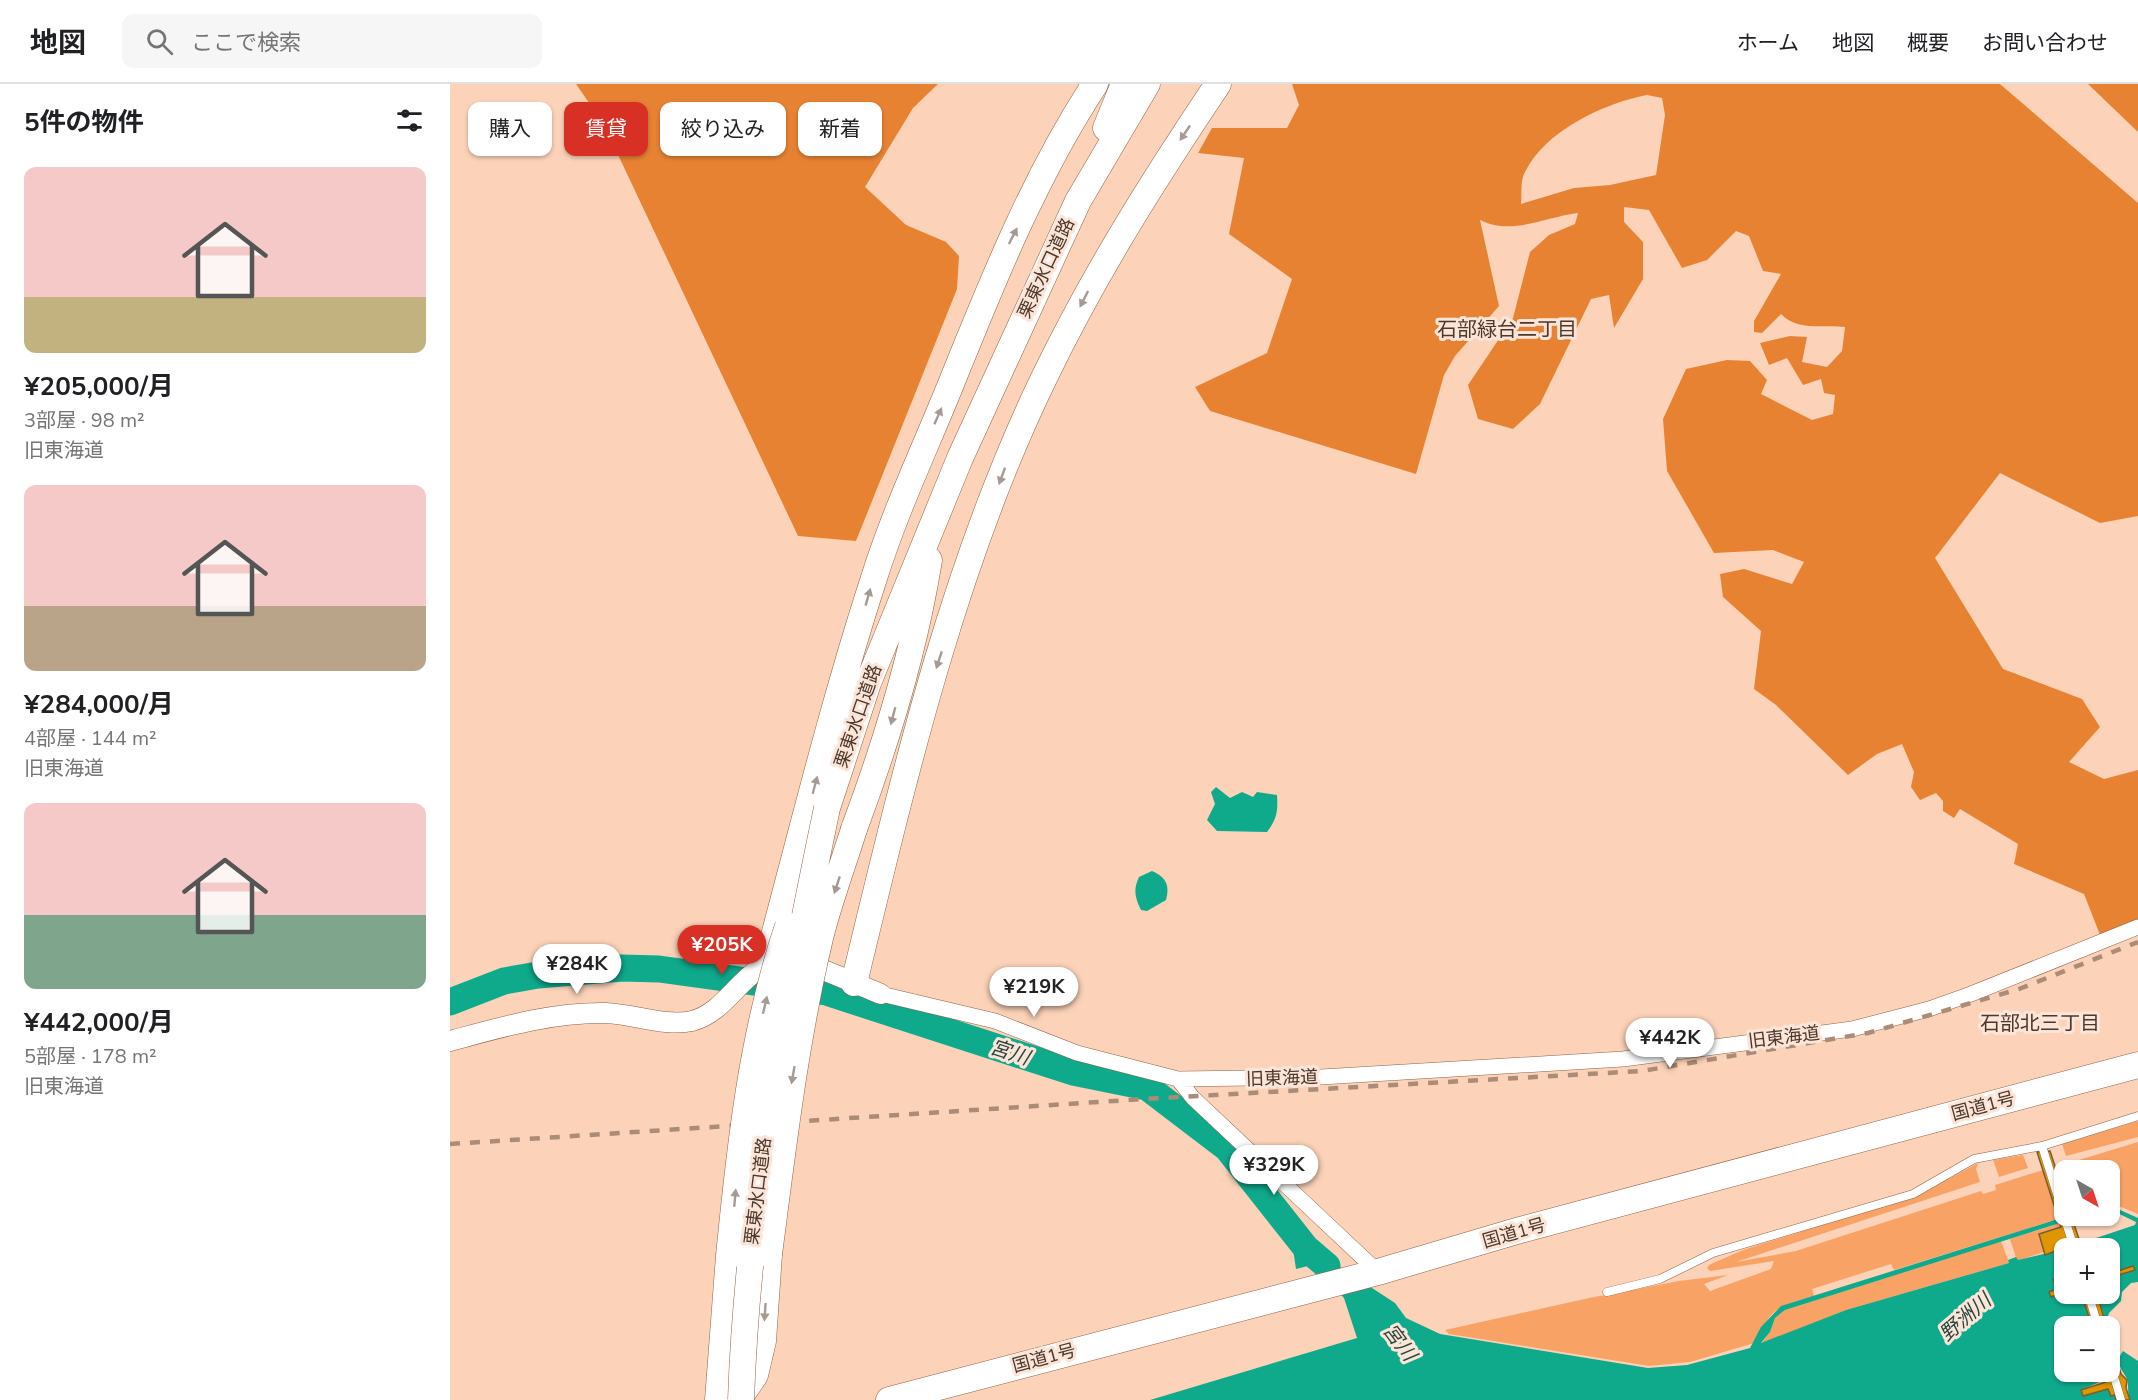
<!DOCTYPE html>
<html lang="ja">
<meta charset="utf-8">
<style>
:root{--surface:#fff;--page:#f6f6f6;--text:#202124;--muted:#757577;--line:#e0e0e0;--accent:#d93025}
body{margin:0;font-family:"Nunito Sans","Noto Sans JP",sans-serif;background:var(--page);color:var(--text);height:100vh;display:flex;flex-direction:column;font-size:22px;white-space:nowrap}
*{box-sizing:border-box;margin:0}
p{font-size:20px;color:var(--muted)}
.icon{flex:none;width:33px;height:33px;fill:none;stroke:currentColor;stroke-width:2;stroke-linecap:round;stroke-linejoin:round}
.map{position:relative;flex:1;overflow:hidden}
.drawer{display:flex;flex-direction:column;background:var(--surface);width:450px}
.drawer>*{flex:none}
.banner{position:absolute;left:18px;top:18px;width:570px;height:54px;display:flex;gap:12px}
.needle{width:39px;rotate:141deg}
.fabs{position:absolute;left:1604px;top:1076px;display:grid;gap:12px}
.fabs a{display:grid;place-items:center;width:66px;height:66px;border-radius:12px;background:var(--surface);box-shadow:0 2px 4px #0004;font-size:30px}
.price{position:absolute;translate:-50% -51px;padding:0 14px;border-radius:21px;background:#fff;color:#222;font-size:20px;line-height:39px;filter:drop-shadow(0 2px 3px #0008)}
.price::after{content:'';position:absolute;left:50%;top:36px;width:18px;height:14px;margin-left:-9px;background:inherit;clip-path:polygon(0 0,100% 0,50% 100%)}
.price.current{background:var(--accent);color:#fff}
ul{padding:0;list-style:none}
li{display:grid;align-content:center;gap:12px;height:318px;padding:0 24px}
li span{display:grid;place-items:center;height:186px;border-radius:12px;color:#555}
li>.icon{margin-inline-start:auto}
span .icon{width:108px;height:108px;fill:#fffc;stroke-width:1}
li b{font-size:26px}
h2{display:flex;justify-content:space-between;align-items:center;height:72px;padding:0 24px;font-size:26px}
.pill{padding:0 21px;border-radius:12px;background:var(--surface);box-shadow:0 2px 4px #0004;font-size:21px;line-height:54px}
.pill.current{background:var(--accent);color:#fff}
header{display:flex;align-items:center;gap:36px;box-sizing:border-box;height:84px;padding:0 30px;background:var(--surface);border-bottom:2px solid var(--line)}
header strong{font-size:28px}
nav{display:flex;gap:33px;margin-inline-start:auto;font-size:21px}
.search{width:420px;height:54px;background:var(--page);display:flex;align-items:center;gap:15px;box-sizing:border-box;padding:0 21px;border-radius:12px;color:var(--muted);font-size:22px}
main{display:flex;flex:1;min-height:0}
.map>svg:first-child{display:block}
.green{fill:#f8a266}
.forest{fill:#e88233;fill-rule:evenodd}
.water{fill:#0fa98c}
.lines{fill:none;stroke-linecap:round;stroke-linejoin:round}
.river{stroke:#0fa98c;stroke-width:27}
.building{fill:#df9603;stroke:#7b5c31;stroke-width:1.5}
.service-casing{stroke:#8f6245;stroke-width:9}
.minor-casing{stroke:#8f6245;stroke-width:16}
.tertiary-casing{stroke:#8f6245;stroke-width:21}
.trunk-casing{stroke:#8f6245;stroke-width:27}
.service{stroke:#fff;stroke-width:8}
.minor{stroke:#fff;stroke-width:15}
.tertiary{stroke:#fff;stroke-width:20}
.trunk{stroke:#fff;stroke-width:26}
.rail{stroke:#ab8c78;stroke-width:4.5;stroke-dasharray:10 10;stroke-linecap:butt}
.trunk-bridge-casing{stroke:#8f6245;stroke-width:27;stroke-linecap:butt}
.trunk-bridge{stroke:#fff;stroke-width:26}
.oneway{fill:#a69b94}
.labels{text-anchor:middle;stroke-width:6;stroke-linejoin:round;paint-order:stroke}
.street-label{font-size:18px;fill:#4c372a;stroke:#fae5d8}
.neighbourhood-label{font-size:20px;fill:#4c372a;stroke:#fae5d8}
.water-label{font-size:20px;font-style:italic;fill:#29453d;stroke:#fae5d8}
</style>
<header>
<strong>地図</strong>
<div class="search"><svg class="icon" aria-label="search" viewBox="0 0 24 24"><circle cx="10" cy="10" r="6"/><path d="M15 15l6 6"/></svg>ここで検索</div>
<nav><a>ホーム</a><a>地図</a><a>概要</a><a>お問い合わせ</a></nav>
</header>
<main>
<section class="drawer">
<h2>5件の物件<svg class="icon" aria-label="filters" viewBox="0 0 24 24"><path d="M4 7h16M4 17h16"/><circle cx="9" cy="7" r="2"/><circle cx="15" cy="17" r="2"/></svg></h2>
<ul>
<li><span style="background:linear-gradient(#f6c9c9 70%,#c2b280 0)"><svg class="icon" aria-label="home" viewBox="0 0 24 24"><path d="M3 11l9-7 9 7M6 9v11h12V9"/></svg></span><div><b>¥205,000/月</b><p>3部屋 · 98 m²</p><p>旧東海道</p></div></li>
<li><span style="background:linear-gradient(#f6c9c9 65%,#b9a48a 0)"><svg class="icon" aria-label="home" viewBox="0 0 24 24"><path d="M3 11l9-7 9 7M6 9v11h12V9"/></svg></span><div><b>¥284,000/月</b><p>4部屋 · 144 m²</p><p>旧東海道</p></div></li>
<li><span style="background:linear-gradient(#f6c9c9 60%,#7fa58c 0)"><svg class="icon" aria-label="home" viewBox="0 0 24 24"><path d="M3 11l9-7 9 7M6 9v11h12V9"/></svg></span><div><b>¥442,000/月</b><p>5部屋 · 178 m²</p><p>旧東海道</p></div></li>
</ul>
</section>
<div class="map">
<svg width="1688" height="1316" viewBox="0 0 1688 1316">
<rect width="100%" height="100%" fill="#fcd3b9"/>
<!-- green -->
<path class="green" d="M1688,1037V1053L1616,1072L1612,1060Z
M1688,1058V1130L1659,1118V1086H1614V1109L1606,1083Z
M1573,1071L1578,1084L1549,1093L1543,1076Z
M1528,1079L1526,1085L1530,1098L1286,1178L1346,1167L1531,1107L1533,1110L1546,1106L1545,1101L1593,1086L1608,1135L1444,1186L1441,1180L1362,1205L1364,1212C1326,1223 1324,1222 1305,1257L1301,1260L1240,1278L1199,1282L999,1250L995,1246L1139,1214L1229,1197L1278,1191L1254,1200L1260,1207L1321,1185L1324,1177L1260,1187L1257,1184L1259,1181L1293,1166L1471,1110Z
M1610,1139L1611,1143L1589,1150L1594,1168L1567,1177L1560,1155Z
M1551,1157L1559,1179L1396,1226L1311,1260L1320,1248L1325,1234L1335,1226Z"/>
<!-- forest -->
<path class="forest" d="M126,0H488L463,24L415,103L456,141L496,158L509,172L507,205L406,457L348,452L153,39Z
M842,0H1550L1688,119V432L1650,439L1550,389L1485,474L1553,585L1632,615L1650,643L1619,678L1654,695L1688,686V841L1652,856L1634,810L1564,780L1568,760L1510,725L1504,734L1493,727V717L1486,709L1470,716L1461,703L1464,688L1452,660L1427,670L1398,691L1326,621L1304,605L1311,547L1273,513L1270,490L1294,485L1342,500L1354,478L1323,466L1264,469L1217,387L1213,335L1236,285L1277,276L1300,277L1317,296L1311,310L1362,336L1383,330L1385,311L1374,309L1371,295L1353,301L1337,274L1319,281L1310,259L1340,252L1357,253L1352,278L1377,283L1392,267L1395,243C1373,240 1348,248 1331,230L1312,249L1304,248V237L1331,190L1313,187L1299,152L1286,147L1257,176L1232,184L1199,126L1174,123V138L1193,158V195L1164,244L1159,211L1141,215L1090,320L1063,345L1028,335L1018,301L1063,234L1080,168L1099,151L1125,140L1128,129C1095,133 1062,152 1030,136L1049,222L1005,272L994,291L966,390L760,327L745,303L817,269L842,195L779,150L794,74L748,69L762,44H837L849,21ZM1197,11L1212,14L1215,31L1206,91L1160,101L1124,104L1071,120C1072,111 1070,96 1075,88C1095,47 1154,19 1197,11Z
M1638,0H1688V48Z"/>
<!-- water -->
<path class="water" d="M766,703L780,714L792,708L803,713L807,708L827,711C828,727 827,735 817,748L767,747L757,736L765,720L761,708Z
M702,787C716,793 720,801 716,816L697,827L691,826C685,814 683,806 689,793Z
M1659,1121L1688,1134V1198L1681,1199L1672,1208L1671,1217L1659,1229L1656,1240L1647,1209H1659V1194L1685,1186L1683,1182L1659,1190V1164H1632L1631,1159L1685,1141L1686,1138L1659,1125Z
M1608,1135L1610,1139L1335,1226L1325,1234L1320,1248L1311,1259L1396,1226L1559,1179L1558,1176L1566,1173L1568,1176L1614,1165V1191L1604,1195L1607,1205L1599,1208L1601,1213L1609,1210L1610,1214L1631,1209L1642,1242H1614V1287H1657L1659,1294L1631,1306L1634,1312L1658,1305L1661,1312L1665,1311L1666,1316H700L907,1254L894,1214L862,1181L846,1185L843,1165L856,1155L890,1183L945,1219L956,1234L990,1250L1198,1284L1237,1281L1300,1264L1311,1243L1331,1222Z
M1673,1267L1688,1277V1316H1680C1677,1309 1679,1301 1677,1295C1672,1285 1664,1279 1673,1267Z"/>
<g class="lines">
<!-- river -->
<path class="river" d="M0,918L54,897L88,891L172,884L209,885L376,908L623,988L697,1003L777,1064L856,1164L877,1182"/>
</g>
<!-- building -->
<path class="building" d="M1600,1067L1614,1109V1131H1621L1632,1164H1614L1595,1171L1589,1150L1611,1143L1587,1068Z
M1683,1182L1685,1186L1659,1194V1190Z
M1614,1191V1209H1626L1610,1214L1609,1210L1601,1213L1599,1208L1607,1205L1603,1195Z
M1631,1209H1647L1656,1242H1642Z
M1659,1251L1671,1290L1677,1296L1676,1304L1680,1316H1666L1665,1311L1661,1312L1658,1305L1633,1312L1631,1306L1656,1298V1295L1659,1294L1657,1287H1659Z"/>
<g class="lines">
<defs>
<path id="service" d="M1592,1062L1624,1164
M1157,1208L1210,1195L1263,1169L1463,1110L1524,1075L1592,1062L1688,1032
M1638,1209L1648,1242
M1659,1276L1671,1316"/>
<path id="minor" d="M431,910L545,937L627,969L728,995L871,993L1173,975L1402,945L1479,925L1521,910L1688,843
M728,995L742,1013L928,1188"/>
<path id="tertiary" d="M0,957C52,943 102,928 156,929C183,930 216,943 242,937C281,927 294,877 338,875C350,874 415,904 431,910"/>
<path id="trunk" d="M656,44L674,0
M377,724L418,599L510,374L628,117L697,0
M404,745C437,657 464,569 479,476
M320,867C353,743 384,617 424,494C446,424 478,358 505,290C545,191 586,90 645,0
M404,899C453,697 502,484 593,296C644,190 703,97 768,0
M268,1316L279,1172
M288,1316L305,1291L313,1257L319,1170
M439,1316L928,1188L1070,1146L1688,981"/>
</defs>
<!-- service casing -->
<use href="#service" class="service-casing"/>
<!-- minor casing -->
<use href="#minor" class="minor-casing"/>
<!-- tertiary casing -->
<use href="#tertiary" class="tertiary-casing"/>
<!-- trunk casing -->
<use href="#trunk" class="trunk-casing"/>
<!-- service -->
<use href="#service" class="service"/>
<!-- minor -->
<use href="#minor" class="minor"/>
<!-- tertiary -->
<use href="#tertiary" class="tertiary"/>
<!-- trunk -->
<use href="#trunk" class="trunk"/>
<!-- rail -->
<path class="rail" d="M0,1060L694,1015L1192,987L1418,949L1569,905L1688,858"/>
<defs>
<path id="trunk-bridge" d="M319,1170C333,1064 345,959 370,854C379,817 393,781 404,745
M279,1172C290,1060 302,949 338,842
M291,1316C298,1115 336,920 377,724"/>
</defs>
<!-- trunk-bridge casing -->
<use href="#trunk-bridge" class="trunk-bridge-casing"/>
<!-- trunk-bridge -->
<use href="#trunk-bridge" class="trunk-bridge"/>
</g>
<!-- one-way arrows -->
<defs><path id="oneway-solid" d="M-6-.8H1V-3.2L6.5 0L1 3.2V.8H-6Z" transform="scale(1.5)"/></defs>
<g class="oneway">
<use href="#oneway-solid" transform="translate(735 49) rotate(124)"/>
<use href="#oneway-solid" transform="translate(563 152) rotate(-63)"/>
<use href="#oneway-solid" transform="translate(634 215) rotate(117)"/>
<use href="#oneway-solid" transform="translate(488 332) rotate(-66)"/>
<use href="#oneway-solid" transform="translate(552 392) rotate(110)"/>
<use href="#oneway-solid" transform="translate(418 513) rotate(-74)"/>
<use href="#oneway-solid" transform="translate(489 576) rotate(108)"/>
<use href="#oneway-solid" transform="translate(443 632) rotate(105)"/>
<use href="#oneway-solid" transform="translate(365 701) rotate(-75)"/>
<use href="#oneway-solid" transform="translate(387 801) rotate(108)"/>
<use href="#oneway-solid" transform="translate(315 921) rotate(-77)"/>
<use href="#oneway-solid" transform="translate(343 991) rotate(100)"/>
<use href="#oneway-solid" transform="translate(285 1114) rotate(-85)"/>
<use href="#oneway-solid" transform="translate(315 1228) rotate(94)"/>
</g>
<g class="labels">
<!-- street labels -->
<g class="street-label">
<text transform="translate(596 184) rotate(-65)" y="6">栗東水口道路</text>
<text transform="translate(408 632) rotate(-71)" y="6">栗東水口道路</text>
<text transform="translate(1334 953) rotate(-7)" y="6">旧東海道</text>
<text transform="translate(832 994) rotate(-2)" y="6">旧東海道</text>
<text transform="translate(1533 1022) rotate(-15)" y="6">国道1号</text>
<text transform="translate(308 1107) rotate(-83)" y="6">栗東水口道路</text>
<text transform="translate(1064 1149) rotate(-16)" y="6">国道1号</text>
<text transform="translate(594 1274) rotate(-15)" y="6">国道1号</text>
</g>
<!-- neighbourhood labels -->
<g class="neighbourhood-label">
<text x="1057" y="252">石部緑台二丁目</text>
<text x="1590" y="946">石部北三丁目</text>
</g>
<!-- water labels -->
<g class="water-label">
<text transform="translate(560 968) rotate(18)" y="7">宮川</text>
<text transform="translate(1515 1233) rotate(-41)" y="7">野洲川</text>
<text transform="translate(950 1258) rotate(53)" y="7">宮川</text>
</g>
</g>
</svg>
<div class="fabs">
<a><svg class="needle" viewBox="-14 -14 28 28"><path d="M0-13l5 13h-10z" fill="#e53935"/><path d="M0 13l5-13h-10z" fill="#757577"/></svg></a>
<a>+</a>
<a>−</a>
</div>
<b class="price current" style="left:272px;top:892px">¥205K</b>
<b class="price" style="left:127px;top:911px">¥284K</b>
<b class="price" style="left:584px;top:934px">¥219K</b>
<b class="price" style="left:1220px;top:985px">¥442K</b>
<b class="price" style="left:824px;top:1112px">¥329K</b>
<div class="banner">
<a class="pill">購入</a>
<a class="pill current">賃貸</a>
<a class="pill">絞り込み</a>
<a class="pill">新着</a>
</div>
</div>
</main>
